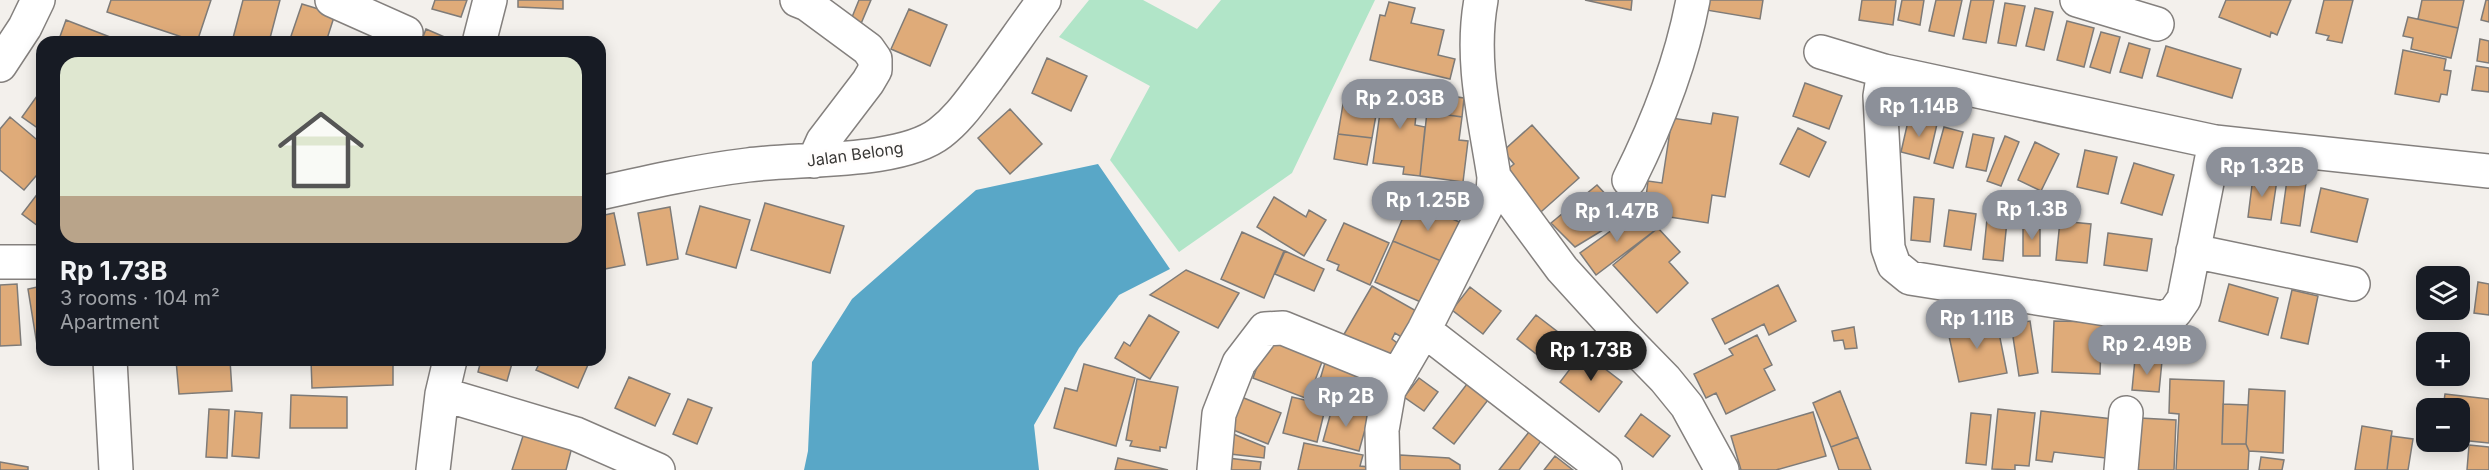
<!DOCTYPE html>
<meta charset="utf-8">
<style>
:root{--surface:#171b24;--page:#242831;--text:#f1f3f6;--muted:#9ea1a6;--line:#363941;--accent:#8c9099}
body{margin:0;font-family:Inter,sans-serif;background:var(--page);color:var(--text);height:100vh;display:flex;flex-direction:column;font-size:22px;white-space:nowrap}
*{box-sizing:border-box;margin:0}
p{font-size:20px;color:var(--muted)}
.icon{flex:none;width:33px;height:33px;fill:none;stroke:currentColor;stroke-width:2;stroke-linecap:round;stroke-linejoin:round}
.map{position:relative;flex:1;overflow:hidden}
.panel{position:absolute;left:36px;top:36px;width:570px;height:330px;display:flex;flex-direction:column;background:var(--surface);border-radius:18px;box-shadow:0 3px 15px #0003}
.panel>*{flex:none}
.buttons{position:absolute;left:2416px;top:266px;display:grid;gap:12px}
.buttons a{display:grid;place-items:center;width:54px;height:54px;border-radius:12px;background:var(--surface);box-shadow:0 3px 15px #0003;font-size:30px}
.price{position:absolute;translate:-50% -51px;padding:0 14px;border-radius:21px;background:var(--accent);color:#fff;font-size:20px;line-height:39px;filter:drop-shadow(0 2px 3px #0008)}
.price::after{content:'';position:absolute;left:50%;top:36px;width:18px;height:14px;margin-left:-9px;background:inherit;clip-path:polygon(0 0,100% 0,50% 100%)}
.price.active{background:#222;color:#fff}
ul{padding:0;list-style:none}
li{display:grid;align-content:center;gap:12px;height:318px;padding:0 24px}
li+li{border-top:2px solid var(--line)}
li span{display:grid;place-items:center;height:186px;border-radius:18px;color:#555}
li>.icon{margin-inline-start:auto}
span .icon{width:108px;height:108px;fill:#fffc;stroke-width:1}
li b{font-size:26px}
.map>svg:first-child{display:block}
.green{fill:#b1e5c8}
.water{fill:#59a7c7}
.building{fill:#dfab79;stroke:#7e7b78;stroke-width:1.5}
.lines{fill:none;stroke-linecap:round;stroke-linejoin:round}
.minor-casing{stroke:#84807e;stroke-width:36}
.secondary-casing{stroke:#84807e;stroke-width:36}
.minor{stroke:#fff;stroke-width:33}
.secondary{stroke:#fff;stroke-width:33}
.labels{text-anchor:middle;stroke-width:6;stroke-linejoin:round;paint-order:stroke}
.street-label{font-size:16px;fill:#373634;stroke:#fffdfc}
</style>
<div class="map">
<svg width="2489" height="470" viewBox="0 0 2489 470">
<rect width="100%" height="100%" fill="#f3f0ec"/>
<!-- green -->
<path class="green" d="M1089,0H1143L1197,29L1221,0H1375L1292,173L1179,252L1110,160L1150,86L1059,37Z"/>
<!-- water -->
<path class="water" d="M1098,164L1170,269L1119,295L1079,348L1034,425L1039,470H804L808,451L812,362L852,299L976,190Z"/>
<!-- building -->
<path class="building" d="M111,0H211L197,42L107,12Z
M243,0H280L269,42H248L233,38Z
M435,0H467L461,17L432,9Z
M518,0H563V9L518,7Z
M859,0H871L860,26L850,22Z
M1585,0H1632L1631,10Z
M1707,0H1763L1760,19L1706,10Z
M1862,0H1896L1893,25L1859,20Z
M1902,0H1924L1920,25L1898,20Z
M1936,0H1962L1954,36L1929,31Z
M1971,0H1994L1986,43L1963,39Z
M2226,0H2291L2277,35L2271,32L2270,37L2219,17Z
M2324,0H2353L2342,43L2327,40L2329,36L2316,33Z
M2422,0H2464L2458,28L2418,19Z
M2486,0H2489V22L2481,20Z
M1389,2L1415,8L1411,23L1444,30L1438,55L1455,59L1450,79L1370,60L1380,15L1385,16Z
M2005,3L2025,6L2016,46L1998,43Z
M302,4L335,14L326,42H289Z
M2035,8L2053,12L2044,50L2026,46Z
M909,9L947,25L930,66L891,49Z
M2408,17L2458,28L2451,58L2411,49L2413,38L2403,36Z
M66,20L123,42H58Z
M2067,21L2094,28L2084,67L2057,60Z
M426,29L456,42H421Z
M2101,32L2120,37L2110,73L2090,67Z
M2480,39L2489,41V63L2477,61Z
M2129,43L2150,49L2142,78L2120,72Z
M2166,46L2241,69L2232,98L2157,76Z
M2403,50L2446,59L2444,70L2451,71L2447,95L2441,94L2439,102L2395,94Z
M1047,58L1087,76L1071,111L1032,93Z
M2476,66L2489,68V92L2472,90Z
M1386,82L1419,86L1415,125L1425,127L1420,176L1403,174L1404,167L1373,163L1383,91H1385Z
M1805,83L1842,96L1829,129L1793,116Z
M42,89V131L22,117Z
M1345,92L1379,98L1372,138L1338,134Z
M1429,93L1464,98L1462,117L1427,112Z
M1010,109L1042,144L1010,174L978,138Z
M1427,112L1462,117L1459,140L1468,141L1463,182L1420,176Z
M1713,113L1738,117L1725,197L1712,195L1708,223L1644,213L1648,181L1662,183L1672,118L1711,124Z
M10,117L42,144V169L24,190L0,170V129Z
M1909,117L1937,124L1929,159L1901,152Z
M1532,125L1579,178L1533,219L1497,178L1514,164L1503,151Z
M1944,127L1963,132L1953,168L1934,163Z
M1798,128L1826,142L1809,177L1780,164Z
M1338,134L1372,138L1367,165L1334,159Z
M1973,134L1994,138L1986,171L1966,167Z
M2005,136L2019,142L2001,186L1987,181Z
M2035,142L2059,154L2041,191L2018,180Z
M2085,150L2117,157L2108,194L2077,187Z
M2134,163L2174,175L2162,215L2121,203Z
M2253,177L2277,180L2271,220L2248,217Z
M2287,180L2306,183L2300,226L2281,223Z
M1415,185L1460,189L1449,214L1409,198Z
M1597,185L1626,216L1575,247L1551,223Z
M42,188V229L22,214Z
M2321,188L2368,199L2357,242L2311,232Z
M1274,197L1306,217L1309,210L1326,220L1304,256L1257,227Z
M1914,197L1934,199L1930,242L1911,240Z
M1410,201L1464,224L1446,263L1393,241Z
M765,203L844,226L830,273L751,250Z
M700,206L750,220L736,268L686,254Z
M670,207L678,259L647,265L638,213Z
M1949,210L1976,214L1971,250L1944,246Z
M614,213L625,265L600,270V216Z
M1649,219L1658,228L1596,275L1580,253L1626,220Z
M1987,219L2007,221L2003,261L1983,259Z
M2060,221L2091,224L2087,263L2056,260Z
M1344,223L1389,243L1370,285L1337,270L1339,265L1327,260Z
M2023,226H2040V256H2023Z
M1658,228L1680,252L1669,262L1688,283L1657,313L1613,265Z
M1242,232L1284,251L1264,298L1221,279Z
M2108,233L2152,239L2147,271L2104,265Z
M1393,241L1446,263L1423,303L1375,282Z
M1285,251L1324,269L1314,291L1275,274Z
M1186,270L1239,293L1218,328L1150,295Z
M2478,282L2489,284V315L2474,313Z
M17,284L21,345L0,346V285Z
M2229,284L2278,298L2268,335L2219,321Z
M1778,285L1796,321L1769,335L1764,324L1725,344L1712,319Z
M42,286V350L38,351L28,289Z
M1372,286L1418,312L1403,338L1395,333L1392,339L1400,345L1390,362L1343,336Z
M1470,287L1501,311L1483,334L1452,310Z
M2292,290L2318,296L2308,344L2281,338Z
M1149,315L1179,332L1150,379L1115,358L1124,342L1130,346Z
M1536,315L1567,339L1549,364L1517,339Z
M1996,318L2007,373L1959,382L1947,327Z
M2030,321L2038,373L2019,376L2011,324Z
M2054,321L2102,322L2100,374L2052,372Z
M1854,327L1857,348L1845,349L1843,340L1834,341L1832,331Z
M1271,329L1325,354L1308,399L1253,378Z
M1757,335L1772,365L1764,369L1775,390L1726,414L1716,393L1706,398L1694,374L1733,355L1729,349Z
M1329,349L1385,375L1374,411L1316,393Z
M1583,352L1622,382L1599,412L1560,382Z
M2135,359L2162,361L2159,392L2132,390Z
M176,360H230L232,391L179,394Z
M311,360H393V385L312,388Z
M481,360H513L507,381L478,372Z
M541,360H590L578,388L536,370Z
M1084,364L1135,378L1116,446L1054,428L1065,388L1077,391Z
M629,377L670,394L655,426L615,408Z
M1419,378L1438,392L1424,411L1404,397Z
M1137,379L1178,387L1166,448L1160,447V451L1130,446L1132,441L1126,440Z
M2170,379L2224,381L2222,444H2246L2249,451L2248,470H2176L2179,414L2169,413Z
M1467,384L1488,400L1454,444L1433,428Z
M2249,389L2285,391L2283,453L2249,451L2246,444Z
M1840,391L1858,437L1831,447L1813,403Z
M1234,394L1281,413L1268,444L1221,425Z
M2445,394L2489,399V443L2460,440V408H2443Z
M291,395L347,397V428H290Z
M1292,397L1326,405L1317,442L1283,433Z
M688,399L712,408L697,444L673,434Z
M2223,404L2248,405L2246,444H2222Z
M1333,405L1369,415L1359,451L1323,441Z
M209,409L229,410L227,458L206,457Z
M1998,409L2035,413L2029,466L2015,465V470L1992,469Z
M235,411L262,413L259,458L232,456Z
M2041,411L2113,419L2114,459L2054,452L2052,462L2036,460Z
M1813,412L1826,456L1776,470H1741L1731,436Z
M1971,413L1991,415L1986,465L1966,463Z
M1641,414L1670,436L1653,457L1625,436Z
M2140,418L2176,420L2174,470H2130Z
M2362,426L2392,431L2387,470H2355Z
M1226,431L1265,447L1264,458L1222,453Z
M1529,432L1541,441L1519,470H1499Z
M524,433L572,447L566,470H512Z
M2391,436L2413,439L2408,470H2387Z
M1858,437L1871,470H1839L1831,447Z
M1304,443L1363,455L1360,466L1369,467L1368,470H1298Z
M2469,445L2489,447V470H2467Z
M1400,455L1449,458L1460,465V470H1399Z
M1555,456L1573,470H1544Z
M1219,457L1261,462L1260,470H1218Z
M2261,457L2284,460L2282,470H2259Z
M1118,458L1168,470H1115Z
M0,462L28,467V470H0Z"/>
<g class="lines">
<defs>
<path id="minor" d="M332,0L406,33
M797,0L807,4L868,49L875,59V70L868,82L823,141L814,161
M2077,0L2157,24
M480,39L490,0
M1821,52L1884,71
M2215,142L2184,299L2175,312L2163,318L1910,278L1894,265L1888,248L1880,96L1884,71L2215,142L2489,171
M1494,177L1562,269L1623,336L1665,379L1687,406L1722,470
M1629,180C1658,122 1681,64 1693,0
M600,193C649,182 698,171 748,165C799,158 900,164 940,133C960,118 973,97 988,78C1007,52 1025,26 1044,0
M2193,251L2353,284
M0,262H42
M1424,330L1605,470
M110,360L116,470
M442,394L576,434L658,470
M433,470L442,394L450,360
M1214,470L1219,414L1239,363L1265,329L1283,328L1398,375
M1383,470L1382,430L1389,390L1424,330L1493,193L1494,177C1485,118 1470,60 1481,0
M2121,470L2126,413"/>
<path id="secondary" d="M0,65L25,27L38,0"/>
</defs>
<!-- minor casing -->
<use href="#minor" class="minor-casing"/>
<!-- secondary casing -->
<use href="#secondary" class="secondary-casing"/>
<!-- minor -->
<use href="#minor" class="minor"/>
<!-- secondary -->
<use href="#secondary" class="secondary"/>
</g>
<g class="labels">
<!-- street labels -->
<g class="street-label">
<text transform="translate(855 154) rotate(-8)" y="6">Jalan Belong</text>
</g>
</g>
</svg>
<div class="buttons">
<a><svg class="icon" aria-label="layers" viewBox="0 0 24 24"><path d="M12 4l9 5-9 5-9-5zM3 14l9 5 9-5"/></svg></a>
<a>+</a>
<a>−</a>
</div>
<b class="price" style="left:1400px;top:130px">Rp 2.03B</b>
<b class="price" style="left:1919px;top:138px">Rp 1.14B</b>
<b class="price" style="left:2262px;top:198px">Rp 1.32B</b>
<b class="price" style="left:1428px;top:232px">Rp 1.25B</b>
<b class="price" style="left:2032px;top:241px">Rp 1.3B</b>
<b class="price" style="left:1617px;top:243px">Rp 1.47B</b>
<b class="price" style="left:1977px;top:350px">Rp 1.11B</b>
<b class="price" style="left:2147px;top:376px">Rp 2.49B</b>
<b class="price active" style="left:1591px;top:382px">Rp 1.73B</b>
<b class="price" style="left:1346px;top:428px">Rp 2B</b>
<section class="panel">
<ul>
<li><span style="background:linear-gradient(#dfe7d0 75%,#b9a48a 0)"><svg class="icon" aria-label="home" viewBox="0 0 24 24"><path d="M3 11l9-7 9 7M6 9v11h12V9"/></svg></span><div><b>Rp 1.73B</b><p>3 rooms · 104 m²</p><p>Apartment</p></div></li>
</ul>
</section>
</div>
